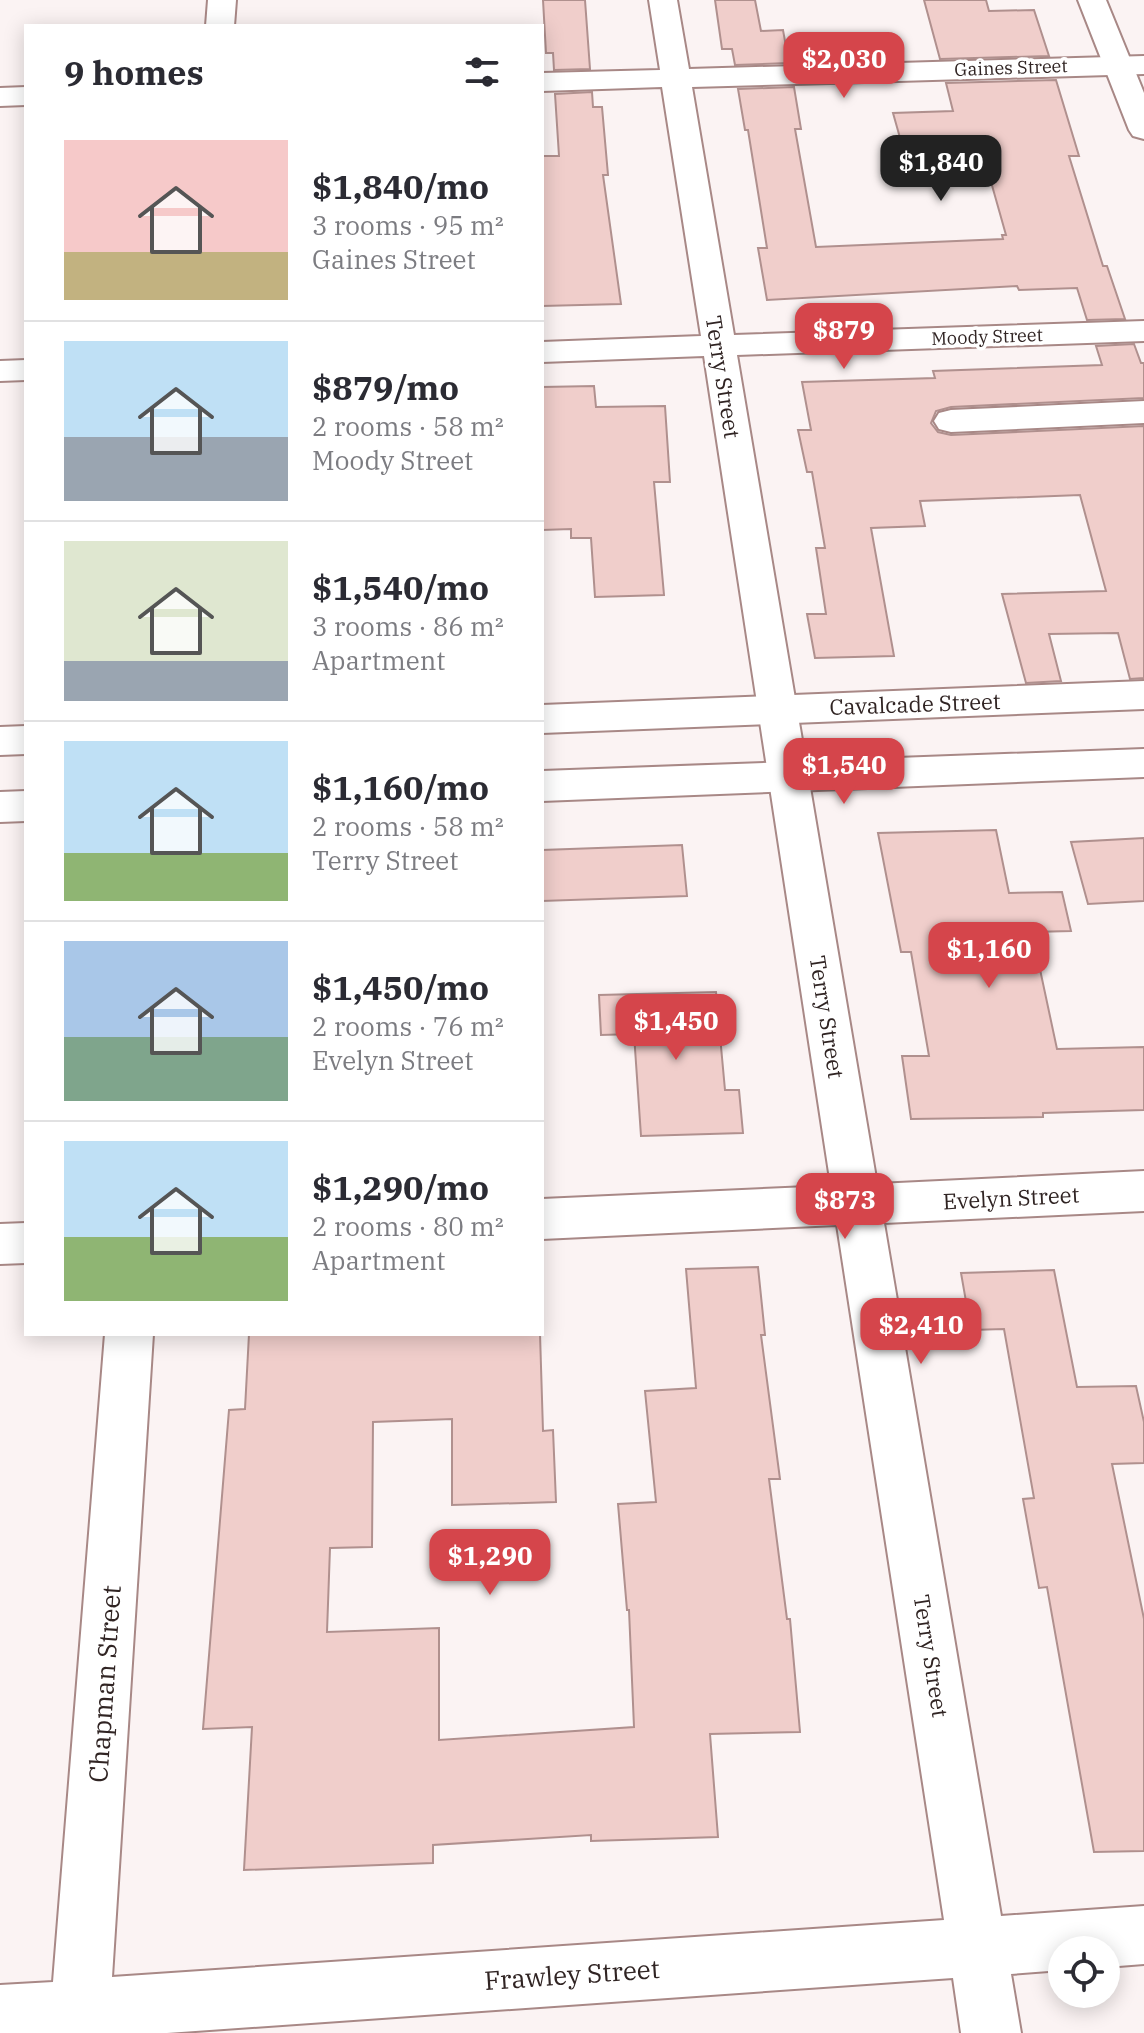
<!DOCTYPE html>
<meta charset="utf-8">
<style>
:root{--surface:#fff;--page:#f2f2f3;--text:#2b2b33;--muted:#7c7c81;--line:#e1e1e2;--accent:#d5454b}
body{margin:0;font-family:"IBM Plex Serif",serif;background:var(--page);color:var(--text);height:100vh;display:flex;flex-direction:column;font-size:30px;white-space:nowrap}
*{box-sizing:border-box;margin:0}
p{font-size:26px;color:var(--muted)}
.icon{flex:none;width:44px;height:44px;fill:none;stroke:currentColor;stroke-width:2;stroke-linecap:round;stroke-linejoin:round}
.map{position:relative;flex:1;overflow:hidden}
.panel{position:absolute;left:24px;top:24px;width:520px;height:1312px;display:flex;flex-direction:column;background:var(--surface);border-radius:0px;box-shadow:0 4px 20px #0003}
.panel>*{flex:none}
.buttons{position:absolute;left:1048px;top:1936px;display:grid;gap:16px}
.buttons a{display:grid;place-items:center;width:72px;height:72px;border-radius:50%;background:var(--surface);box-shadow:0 4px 20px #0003;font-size:40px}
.price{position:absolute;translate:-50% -68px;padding:0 18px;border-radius:16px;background:var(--accent);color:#fff;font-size:26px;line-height:52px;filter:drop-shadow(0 2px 4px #0008)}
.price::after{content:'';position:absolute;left:50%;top:48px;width:24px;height:18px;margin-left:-12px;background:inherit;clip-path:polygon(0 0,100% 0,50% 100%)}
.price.on{background:#222;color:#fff}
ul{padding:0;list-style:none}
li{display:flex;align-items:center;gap:24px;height:200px;padding:0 40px}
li+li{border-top:2px solid var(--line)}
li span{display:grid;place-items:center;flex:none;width:224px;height:160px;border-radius:0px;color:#555}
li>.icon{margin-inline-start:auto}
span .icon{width:96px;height:96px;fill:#fffc;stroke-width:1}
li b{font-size:34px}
h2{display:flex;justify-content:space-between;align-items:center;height:96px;padding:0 40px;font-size:34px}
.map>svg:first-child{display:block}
.building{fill:#f0cecb;stroke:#b0908e;stroke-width:2}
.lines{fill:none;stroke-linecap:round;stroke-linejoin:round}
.minor-casing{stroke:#a88886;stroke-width:4}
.major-casing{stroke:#a88886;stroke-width:4}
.minor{fill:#fff;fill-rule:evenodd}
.major{fill:#fff;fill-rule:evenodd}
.labels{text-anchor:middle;stroke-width:7;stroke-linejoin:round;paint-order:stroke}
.far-street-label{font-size:18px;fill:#302423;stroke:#fff}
.street-label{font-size:22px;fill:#302423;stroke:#fff}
.near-street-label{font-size:26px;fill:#302423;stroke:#fff}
</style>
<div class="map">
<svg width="1144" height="2033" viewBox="0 0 1144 2033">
<rect width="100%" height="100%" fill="#fbf3f3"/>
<!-- building -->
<path class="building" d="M543,0H585L590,69L554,70L553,53H546Z
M715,0H755L761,31L783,30L789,63L735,65L732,49H722Z
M924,0H986L989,11L1034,10L1049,56L940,59Z
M1056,80L1079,156H1069L1103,266H1107L1125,319L1087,320L1077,288L1019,290L1017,286L767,300L758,248H767L748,130H745L738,89L794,87L801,129H795L816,247L1003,239L1002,235H1006L982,150L904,152L893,113L953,111L946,83Z
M592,92L593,107H602L608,175H603L621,304L542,306V156H559L555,94Z
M1134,344L1141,363H1144V398L951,407L936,411L931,423L938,432L951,435L1144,426V678L1130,679L1118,633L1049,634L1061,681L1026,683L1002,594L1106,591L1080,495L920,501L925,526L871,528L894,656L815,658L807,614H826L816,548H825L812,472H807L798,430H811L802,382L935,378L933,371L1102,365L1096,346Z
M594,386L596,407L665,406L670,482H654L664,595L595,597L591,538H571V529L542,530V387Z
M996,830L1009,893L1062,892L1071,931L1032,932L1057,1049L1144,1047V1110L1043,1113V1117L911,1119L902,1056H929L911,952H901L878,833Z
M1144,838V901L1088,904L1071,842Z
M682,845L687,896L542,901V850Z
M716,992L725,1090H739L743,1133L641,1136L634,1034L601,1035L599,995Z
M758,1267L765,1335H761L780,1479H769L787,1619H790L800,1732L710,1734L718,1837L591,1841V1835L433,1845V1863L244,1870L252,1727L203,1729L229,1410L245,1409L249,1334H540L543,1431L553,1430L556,1502L452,1505V1419L373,1422L372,1547L330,1548L327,1632L439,1628V1740L634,1727L629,1610H627L618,1504L656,1502L645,1391L696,1388L686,1269Z
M1054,1270L1077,1387L1136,1386L1144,1422V1463L1112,1464L1144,1619V1851L1094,1852L1047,1587L1039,1588L1023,1499L1034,1498L1004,1329L971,1330L961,1273Z"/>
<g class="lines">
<defs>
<path id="minor" d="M208,0H236L234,26H206Z
M649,0H677L689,69L1144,56V74L692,87L734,335L1144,321V341L737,355L877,1184L1144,1171V1211L884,1223L1001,1916L1144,1906V1964L1106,1967V1950H1062V1970L1011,1974L1021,2033H961L953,1978L167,2033H0V1985L53,1982L105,1334H153L112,1977L944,1920L837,1225L542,1239V1199L831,1186L704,356L542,362V342L701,336L662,87L542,91V73L660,70Z
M26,87V105L0,106V88Z
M26,360V380L0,381V361Z
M1144,401V423L951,432L939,429L934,421L939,413L951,410Z
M26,1223V1263L0,1264V1224Z"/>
<path id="major" d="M1078,0H1106L1144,93V139L1133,136L1129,130Z
M1144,681V709L542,733V705Z
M26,726V754L0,755V727Z
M1144,749V777L542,801V771Z
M26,791V821L0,822V792Z"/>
</defs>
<!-- minor casing -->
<use href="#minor" class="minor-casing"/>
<!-- major casing -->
<use href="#major" class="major-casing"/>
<!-- minor -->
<use href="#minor" class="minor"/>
<!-- major -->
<use href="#major" class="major"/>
</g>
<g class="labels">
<!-- far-street labels -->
<g class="far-street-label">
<text transform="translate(1011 68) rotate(-2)" y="6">Gaines Street</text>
<text transform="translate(987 337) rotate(-2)" y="6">Moody Street</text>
</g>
<!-- street labels -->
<g class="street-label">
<text transform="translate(723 377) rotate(81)" y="8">Terry Street</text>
<text transform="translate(915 704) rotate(-2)" y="8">Cavalcade Street</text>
<text transform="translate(827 1017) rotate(81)" y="8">Terry Street</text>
<text transform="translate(1011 1198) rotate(-3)" y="8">Evelyn Street</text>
<text transform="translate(931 1656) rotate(81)" y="8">Terry Street</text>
</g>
<!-- near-street labels -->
<g class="near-street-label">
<text transform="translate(105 1684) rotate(-86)" y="9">Chapman Street</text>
<text transform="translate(572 1975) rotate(-4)" y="9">Frawley Street</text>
</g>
</g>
</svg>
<div class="buttons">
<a><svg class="icon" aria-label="locate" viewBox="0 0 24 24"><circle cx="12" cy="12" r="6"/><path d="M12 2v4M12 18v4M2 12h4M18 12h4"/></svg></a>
</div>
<b class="price" style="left:844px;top:100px">$2,030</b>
<b class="price on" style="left:941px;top:203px">$1,840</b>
<b class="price" style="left:844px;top:371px">$879</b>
<b class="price" style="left:844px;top:806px">$1,540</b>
<b class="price" style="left:989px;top:990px">$1,160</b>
<b class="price" style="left:676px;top:1062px">$1,450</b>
<b class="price" style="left:845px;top:1241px">$873</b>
<b class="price" style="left:921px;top:1366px">$2,410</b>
<b class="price" style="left:490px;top:1597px">$1,290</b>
<section class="panel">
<h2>9 homes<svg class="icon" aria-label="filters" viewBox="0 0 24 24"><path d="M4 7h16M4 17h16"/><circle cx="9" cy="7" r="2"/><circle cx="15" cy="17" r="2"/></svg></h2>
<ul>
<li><span style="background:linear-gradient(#f6c9c9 70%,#c2b280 0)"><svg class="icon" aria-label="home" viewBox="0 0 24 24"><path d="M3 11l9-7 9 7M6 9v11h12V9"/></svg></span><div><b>$1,840/mo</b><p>3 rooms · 95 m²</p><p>Gaines Street</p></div></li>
<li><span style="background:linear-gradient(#bfe0f5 60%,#9aa5b1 0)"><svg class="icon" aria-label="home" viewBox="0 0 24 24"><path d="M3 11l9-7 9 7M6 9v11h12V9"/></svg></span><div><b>$879/mo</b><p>2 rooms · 58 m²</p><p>Moody Street</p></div></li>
<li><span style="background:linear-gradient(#dfe7d0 75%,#9aa5b1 0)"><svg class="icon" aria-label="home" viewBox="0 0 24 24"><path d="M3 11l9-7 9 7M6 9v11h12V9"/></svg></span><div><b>$1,540/mo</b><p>3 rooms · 86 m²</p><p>Apartment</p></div></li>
<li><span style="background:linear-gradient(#bfe0f5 70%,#8fb573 0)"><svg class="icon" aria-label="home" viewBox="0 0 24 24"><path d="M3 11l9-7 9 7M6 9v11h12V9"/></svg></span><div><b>$1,160/mo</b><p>2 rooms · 58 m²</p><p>Terry Street</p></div></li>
<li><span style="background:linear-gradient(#a9c7e8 60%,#7fa58c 0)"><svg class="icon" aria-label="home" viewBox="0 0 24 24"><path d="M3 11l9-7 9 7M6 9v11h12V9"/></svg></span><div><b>$1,450/mo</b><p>2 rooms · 76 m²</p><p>Evelyn Street</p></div></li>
<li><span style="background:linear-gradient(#bfe0f5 60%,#8fb573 0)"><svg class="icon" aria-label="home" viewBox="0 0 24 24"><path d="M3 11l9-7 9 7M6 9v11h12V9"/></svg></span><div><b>$1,290/mo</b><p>2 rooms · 80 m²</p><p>Apartment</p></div></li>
</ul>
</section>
</div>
